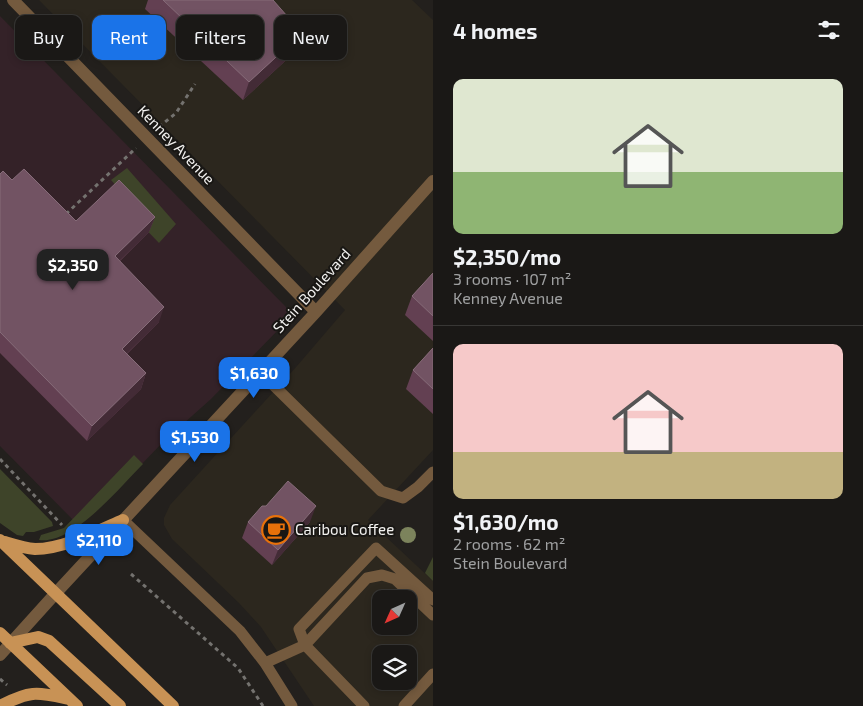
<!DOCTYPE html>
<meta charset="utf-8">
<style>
:root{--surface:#1a1816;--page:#272523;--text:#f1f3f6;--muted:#9fa0a1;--line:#383735;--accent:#1a73e8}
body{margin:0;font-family:"Exo 2",sans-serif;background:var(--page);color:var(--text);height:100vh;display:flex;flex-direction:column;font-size:19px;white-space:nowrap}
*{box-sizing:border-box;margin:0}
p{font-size:16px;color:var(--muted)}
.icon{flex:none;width:28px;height:28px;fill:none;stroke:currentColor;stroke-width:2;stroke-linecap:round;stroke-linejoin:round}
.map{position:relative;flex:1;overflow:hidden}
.details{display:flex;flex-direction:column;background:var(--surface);width:430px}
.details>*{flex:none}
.guide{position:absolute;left:15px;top:15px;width:342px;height:45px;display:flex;gap:10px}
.needle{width:32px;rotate:225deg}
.controls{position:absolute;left:372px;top:590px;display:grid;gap:10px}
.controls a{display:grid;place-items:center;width:45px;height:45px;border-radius:10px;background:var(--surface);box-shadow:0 2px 8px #0003,0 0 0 1px var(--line);font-size:25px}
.price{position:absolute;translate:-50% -42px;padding:0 11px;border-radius:10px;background:var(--accent);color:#fff;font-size:16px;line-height:32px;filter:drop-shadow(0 1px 2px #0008)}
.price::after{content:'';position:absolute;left:50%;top:30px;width:15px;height:11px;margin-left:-8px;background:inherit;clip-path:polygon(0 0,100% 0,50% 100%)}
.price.selected{background:#222;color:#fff}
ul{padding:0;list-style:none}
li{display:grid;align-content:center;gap:10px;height:265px;padding:0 20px}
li+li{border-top:1px solid var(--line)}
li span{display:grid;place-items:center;height:155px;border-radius:10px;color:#555}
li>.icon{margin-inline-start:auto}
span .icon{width:90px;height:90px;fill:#fffc;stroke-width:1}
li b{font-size:21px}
h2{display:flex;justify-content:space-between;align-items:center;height:60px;padding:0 20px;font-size:21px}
.chip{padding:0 18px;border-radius:10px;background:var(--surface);box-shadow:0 2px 8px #0003,0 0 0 1px var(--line);font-size:18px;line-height:45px}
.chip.selected{background:var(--accent);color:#fff}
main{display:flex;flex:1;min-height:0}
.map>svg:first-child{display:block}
.built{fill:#2c271e;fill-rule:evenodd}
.medical{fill:#342228}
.green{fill:#3e4429}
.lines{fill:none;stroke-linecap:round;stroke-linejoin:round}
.path{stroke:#74726f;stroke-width:3;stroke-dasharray:4 4;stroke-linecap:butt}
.lane{stroke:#745a3e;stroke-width:11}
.street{stroke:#745a3e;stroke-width:12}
.primary{stroke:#c89255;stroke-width:12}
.tree{fill:#7c835c}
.wall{fill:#634052}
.shaded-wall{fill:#432b36}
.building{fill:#725363;stroke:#866c79}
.labels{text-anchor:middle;stroke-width:4;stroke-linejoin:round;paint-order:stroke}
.street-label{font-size:15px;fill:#f2f1ef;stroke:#191714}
.poi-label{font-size:15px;fill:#f2f1ef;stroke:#191714;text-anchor:start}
</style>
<main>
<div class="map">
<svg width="433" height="706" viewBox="0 0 433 706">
<rect width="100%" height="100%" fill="#23201d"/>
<!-- built -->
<path class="built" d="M39,0H412L433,20V450L368,520L433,581V706H314L261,627L239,603L172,539L164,525V518L170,505L297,366L345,310ZM381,599H409V626H381ZM381,654H409V681H381Z"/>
<!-- medical -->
<path class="medical" d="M0,16L286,307L288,318L279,329L211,399L164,441L115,492L79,526L0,446Z"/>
<!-- green -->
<path class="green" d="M127,168L176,224L159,243L133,216L119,189L111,180Z
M134,455L143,464C120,487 73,545 39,540L41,535L64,528Z
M0,469L52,522L53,526L34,532H26L23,536L17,535L0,523Z
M433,557V581L425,573Z"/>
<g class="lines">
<!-- path -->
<path class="path" d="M159,127L176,113L195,84
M66,214L136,148
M0,459L62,525
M131,574L238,668L263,706
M0,679L7,685"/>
<!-- lane -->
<path class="lane" d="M260,372L381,491L403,498L418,487L433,472
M123,520L240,631L265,663L292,706
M433,600L376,548L299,629L305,645L367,578L382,575L395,579L433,615
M265,663L305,645L364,706
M404,706L433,674"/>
<!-- street -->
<path class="street" d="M13,0L316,312
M0,655L55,594L316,312L433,181"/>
<!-- primary -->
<path class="primary" d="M0,540L173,706
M5,542C15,545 24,548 35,549C63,549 98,531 123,520
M0,633L77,706
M10,643L38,637L49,641L120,706
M0,706C31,690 36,692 69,699"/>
</g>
<!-- trees -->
<circle class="tree" cx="408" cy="535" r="8"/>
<!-- wall -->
<path class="wall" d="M148,0H273L295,52L243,100L145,9Z
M0,174L12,180L76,221L155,217L149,232L120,261L159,322L127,354L146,373L141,389L87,441L0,353Z
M433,273V341L405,315L412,296Z
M433,348V414L406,389L413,370Z
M248,522H310L272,565L242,538Z"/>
<!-- shaded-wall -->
<path class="shaded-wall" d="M302,33L295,52L243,100L249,82Z
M155,217L149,232L109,271L115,256Z
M164,307L159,322L116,364L122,349Z
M146,373L141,389L87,441L92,426Z
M316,506L310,522L272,565L278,550Z"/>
<!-- building -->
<path class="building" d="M163,0H273L302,33L249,82Z
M24,169L76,221L119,180L155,217L115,256L164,307L122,349L146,373L92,426L0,332V174L3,171L12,180Z
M433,273V316L412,296Z
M433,348V389L413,370Z
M288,481L316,506L278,550L248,522L262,506H266Z"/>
<!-- icons -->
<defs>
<symbol id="cafe-ring" viewBox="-11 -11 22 22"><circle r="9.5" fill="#191714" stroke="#e8710a" stroke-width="1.5"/><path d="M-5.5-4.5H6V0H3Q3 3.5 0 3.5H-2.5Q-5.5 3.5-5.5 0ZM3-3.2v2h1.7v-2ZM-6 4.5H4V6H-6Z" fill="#e8710a"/></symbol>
</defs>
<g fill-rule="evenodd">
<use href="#cafe-ring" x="260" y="514" width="32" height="32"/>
</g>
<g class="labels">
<!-- street labels -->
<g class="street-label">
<text transform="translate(176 145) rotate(46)" y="5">Kenney Avenue</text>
<text transform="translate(312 291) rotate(-48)" y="5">Stein Boulevard</text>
</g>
<!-- poi labels -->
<g class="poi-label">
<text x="295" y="535">Caribou Coffee</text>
</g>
</g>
</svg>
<div class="controls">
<a><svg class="needle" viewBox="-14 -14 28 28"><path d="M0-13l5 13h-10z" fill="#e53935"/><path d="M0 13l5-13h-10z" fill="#9fa0a1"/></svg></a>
<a><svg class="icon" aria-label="layers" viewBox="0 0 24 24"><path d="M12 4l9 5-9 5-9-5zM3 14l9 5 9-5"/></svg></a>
</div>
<b class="price selected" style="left:73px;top:291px">$2,350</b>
<b class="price" style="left:254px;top:399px">$1,630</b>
<b class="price" style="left:195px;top:463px">$1,530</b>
<b class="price" style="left:99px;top:566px">$2,110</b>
<div class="guide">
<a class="chip">Buy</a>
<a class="chip selected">Rent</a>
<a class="chip">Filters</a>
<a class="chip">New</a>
</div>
</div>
<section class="details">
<h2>4 homes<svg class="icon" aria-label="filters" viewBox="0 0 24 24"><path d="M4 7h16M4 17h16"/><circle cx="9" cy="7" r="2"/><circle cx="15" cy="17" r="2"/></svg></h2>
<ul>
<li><span style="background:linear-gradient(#dfe7d0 60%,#8fb573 0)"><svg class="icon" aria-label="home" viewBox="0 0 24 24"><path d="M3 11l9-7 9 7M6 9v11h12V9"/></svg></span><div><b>$2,350/mo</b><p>3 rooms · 107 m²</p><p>Kenney Avenue</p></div></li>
<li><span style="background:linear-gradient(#f6c9c9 70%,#c2b280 0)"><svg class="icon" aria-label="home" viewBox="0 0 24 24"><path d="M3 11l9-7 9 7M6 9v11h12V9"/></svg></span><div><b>$1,630/mo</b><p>2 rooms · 62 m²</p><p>Stein Boulevard</p></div></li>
</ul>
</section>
</main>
